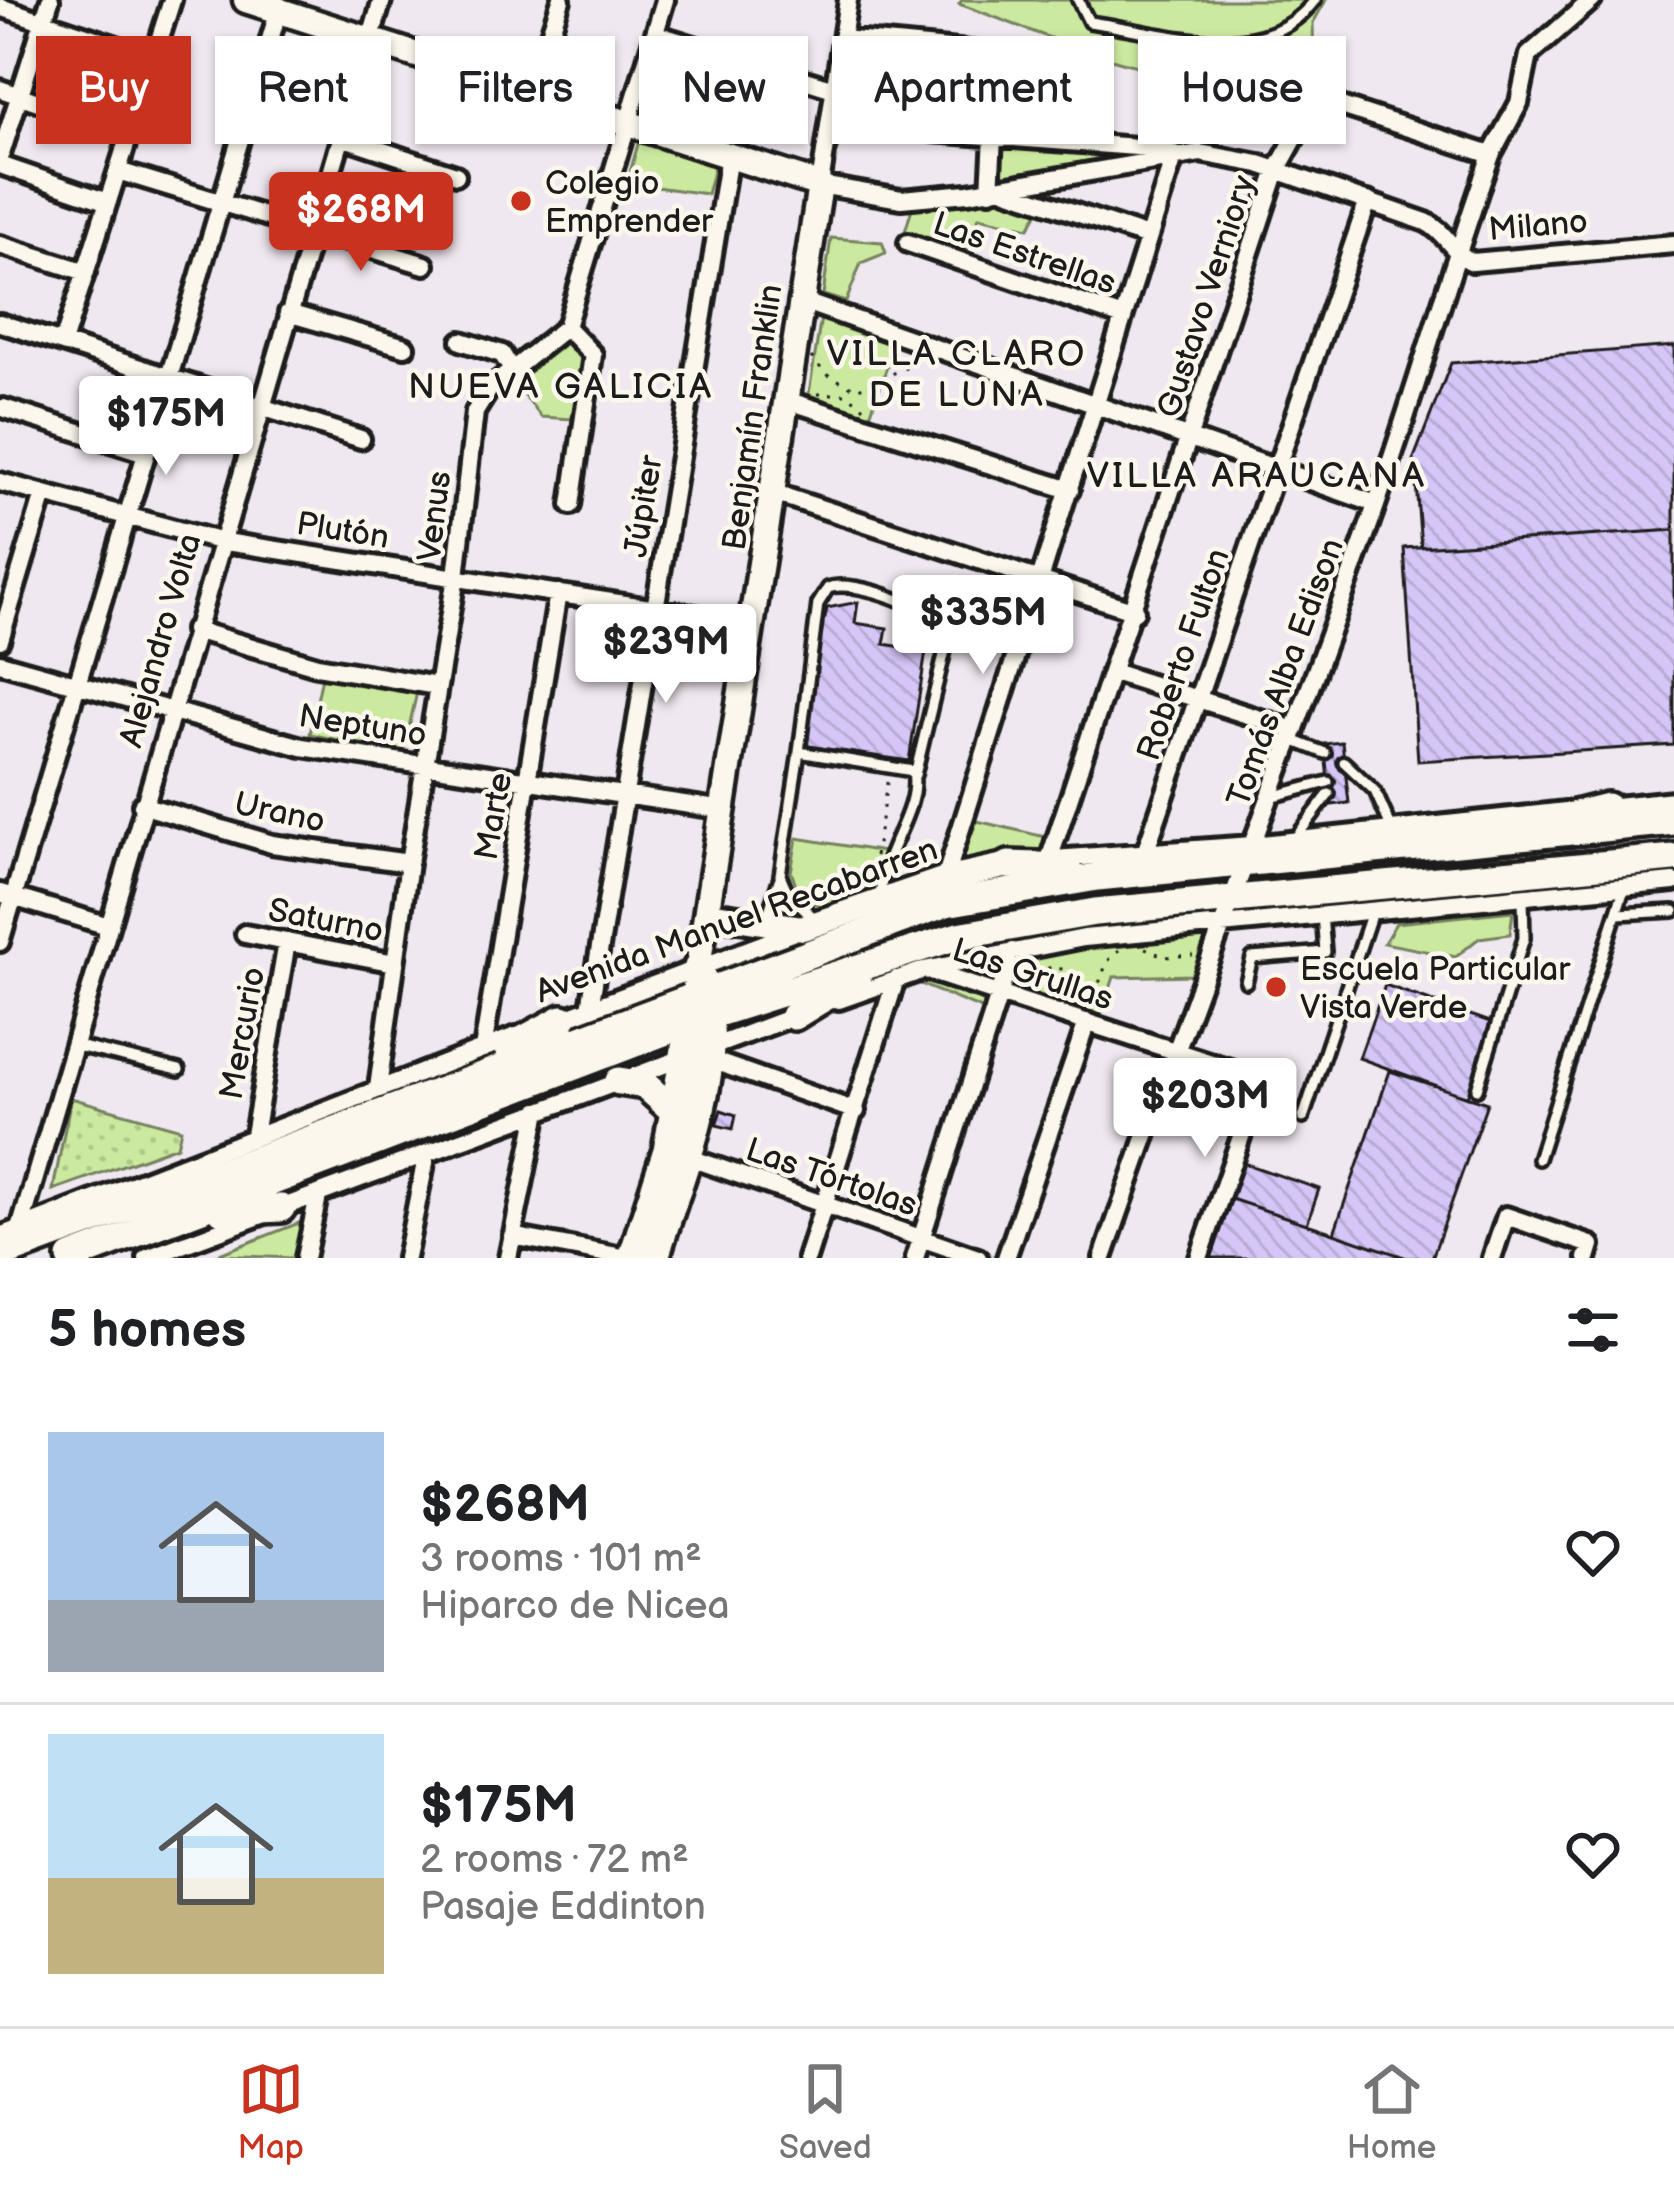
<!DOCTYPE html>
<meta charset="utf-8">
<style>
:root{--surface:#fff;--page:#f2f2f2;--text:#202124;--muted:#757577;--line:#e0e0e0;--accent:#c8321e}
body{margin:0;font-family:"Balsamiq Sans",sans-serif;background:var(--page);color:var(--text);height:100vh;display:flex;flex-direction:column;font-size:45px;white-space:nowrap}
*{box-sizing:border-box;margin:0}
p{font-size:39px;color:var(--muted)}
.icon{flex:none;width:66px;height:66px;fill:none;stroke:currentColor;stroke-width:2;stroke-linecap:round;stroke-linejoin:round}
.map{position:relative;height:1258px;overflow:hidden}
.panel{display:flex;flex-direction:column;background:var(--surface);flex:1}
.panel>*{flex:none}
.banner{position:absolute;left:36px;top:36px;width:1602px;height:108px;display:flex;gap:24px}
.price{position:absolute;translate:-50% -102px;padding:0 27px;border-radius:12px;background:#fff;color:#222;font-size:39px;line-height:78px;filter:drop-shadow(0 3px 6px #0008)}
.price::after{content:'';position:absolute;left:50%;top:72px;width:36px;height:27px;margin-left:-18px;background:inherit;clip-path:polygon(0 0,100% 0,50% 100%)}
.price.selected{background:var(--accent);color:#fff}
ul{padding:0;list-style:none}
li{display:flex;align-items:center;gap:36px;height:300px;padding:0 48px}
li+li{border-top:3px solid var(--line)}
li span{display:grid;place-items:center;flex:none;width:336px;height:240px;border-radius:0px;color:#555}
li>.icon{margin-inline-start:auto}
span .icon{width:144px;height:144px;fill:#fffc;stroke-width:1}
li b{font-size:51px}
h2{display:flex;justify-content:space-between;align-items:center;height:144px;padding:0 48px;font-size:51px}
.chip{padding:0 42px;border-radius:0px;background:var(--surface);box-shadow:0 3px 9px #0004;font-size:42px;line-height:108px}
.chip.selected{background:var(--accent);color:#fff}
.tab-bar{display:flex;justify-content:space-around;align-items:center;height:168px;border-top:3px solid var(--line);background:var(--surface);font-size:33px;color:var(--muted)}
.tab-bar a{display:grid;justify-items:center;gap:6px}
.tab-bar .selected{color:var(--accent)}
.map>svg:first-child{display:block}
.grass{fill:#cce9a0;stroke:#74825e;stroke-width:3}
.park{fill:url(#park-dots);stroke:#74825e;stroke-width:3}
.building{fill:url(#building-back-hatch);stroke:#1c1c1c;stroke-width:3}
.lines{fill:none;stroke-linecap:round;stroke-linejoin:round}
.lane-casing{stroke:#1c1c1c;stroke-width:18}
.street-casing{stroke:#1c1c1c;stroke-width:26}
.secondary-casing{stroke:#1c1c1c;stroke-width:33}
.primary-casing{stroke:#1c1c1c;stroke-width:36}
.path{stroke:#1c1c1c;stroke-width:3;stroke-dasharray:3 9;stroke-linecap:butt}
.lane{stroke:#fbf7ec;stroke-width:9}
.street{stroke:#fbf7ec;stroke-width:16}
.secondary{stroke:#fbf7ec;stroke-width:24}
.primary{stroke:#fbf7ec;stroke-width:27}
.poi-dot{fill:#c8321e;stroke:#fbf7ec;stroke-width:4.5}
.labels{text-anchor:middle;stroke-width:9;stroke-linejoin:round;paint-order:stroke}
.poi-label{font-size:33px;fill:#1c1c1c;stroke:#fbf7ec;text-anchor:start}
.street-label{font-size:33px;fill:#1c1c1c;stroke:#fbf7ec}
.neighbourhood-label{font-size:36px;letter-spacing:3px;fill:#1c1c1c;stroke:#fbf7ec}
</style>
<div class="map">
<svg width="1674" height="1258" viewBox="0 0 1674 1258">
<defs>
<pattern id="park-dots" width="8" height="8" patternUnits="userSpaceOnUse" patternTransform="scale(3)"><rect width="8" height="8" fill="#cce9a0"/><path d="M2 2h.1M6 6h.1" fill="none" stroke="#afc789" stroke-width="1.8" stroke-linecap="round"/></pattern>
<pattern id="building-back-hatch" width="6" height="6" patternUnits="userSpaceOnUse" patternTransform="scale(3)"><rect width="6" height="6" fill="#d6c6f8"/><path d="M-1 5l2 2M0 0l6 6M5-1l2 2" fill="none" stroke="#b7aad4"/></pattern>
</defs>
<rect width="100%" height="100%" fill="#f0e8f0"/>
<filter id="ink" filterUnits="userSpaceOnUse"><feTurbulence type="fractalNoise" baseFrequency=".00833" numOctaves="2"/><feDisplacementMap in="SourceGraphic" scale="24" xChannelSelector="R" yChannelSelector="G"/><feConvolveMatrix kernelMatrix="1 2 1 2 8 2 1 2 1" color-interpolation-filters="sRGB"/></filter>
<g filter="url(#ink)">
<!-- grass -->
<path class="grass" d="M962,0H1326L1313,23L1314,63C1286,66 1257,78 1231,78C1136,79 1047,35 959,4Z
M640,137L716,161L707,194L627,183Z
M998,141L1131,150L995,184Z
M1012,195L1041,207L1029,228L979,217L966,255L904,235L913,205Z
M831,238L882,242L886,253L861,263L846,302L823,295Z
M821,317L896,341L869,418L808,400Z
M567,342L583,355L572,419L541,417L515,383Z
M323,672L417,692L403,754L310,734Z
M977,821L1050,838L1046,851L960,861Z
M797,838L884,852L869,892L826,907L802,900L791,872Z
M1513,911L1510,934L1479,938L1456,957L1384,943L1396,923Z
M1212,928L1194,975L1114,977L1100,1018L1013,986L1023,952Z
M1007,954L986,1011L908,979Z
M304,1221L293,1258L217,1255Z"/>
<!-- park -->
<path class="park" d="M71,1098L181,1129L177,1146L53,1190Z"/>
<!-- building -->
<path class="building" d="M1674,346V530L1421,547L1414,458L1451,363Z
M1674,530V745L1418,761L1404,548Z
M858,602L855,623L887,628L884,644L926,651L909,761L800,745L819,617L825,618L827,608Z
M1342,742L1349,803L1331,805L1324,744Z
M1385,985L1493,1023L1467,1097L1359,1058Z
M1390,1071L1487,1103L1432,1258H1407L1334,1233Z
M721,1110L736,1115L733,1129L716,1125Z
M1243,1163L1319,1189L1307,1224L1231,1199Z
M1231,1199L1334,1233L1407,1258H1211Z"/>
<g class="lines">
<defs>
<path id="lane" d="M1078,0L1089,22C1163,32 1262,69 1315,0
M1292,740L1325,753
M799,752L818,604L828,588C854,578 936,609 949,634L915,775
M1344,762L1375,791L1391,827
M1271,797L1328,782
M1296,837L1329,794
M1618,914L1674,911
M816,920L788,893L780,875L799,752L913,771C921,813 877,856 881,899
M766,921L779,880
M1246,982L1252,958L1325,952L1322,914
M73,1045L179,1070
M1477,1089L1524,938L1523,898
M1303,1118L1373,909
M1538,1159L1625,886"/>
<path id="street" d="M848,0L820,185L901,199L968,193L1200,153L1259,164L1426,222C1447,232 1452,254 1473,262L1674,244
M0,7L153,58
M655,34L834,89
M842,39L1075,61
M0,89L129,133
M531,92L561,0
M932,132L1150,148L1175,154L945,879
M341,137L456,175
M0,157L50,0
M0,165L108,202
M118,171L425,265
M1007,190L1148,237
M990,191L993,137
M908,243L1123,317
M0,245L86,272
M802,301L1376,504
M288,313L405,347
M0,323L361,439
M566,327L593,355L571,505
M461,341L502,354L512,370
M63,343L172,0
M789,401L1070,490
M3,408L146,453
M0,482L219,541L753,624
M774,493L1135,611
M194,630L317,666L437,686
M0,640L44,494
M0,663L302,747L724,810
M1113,672L1295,730
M142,805L272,844L409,863
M1597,808L1674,800
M1145,853L1368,201
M1054,859L1253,845L1566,811
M1049,860L1277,170L1317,98L1491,155
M0,893L105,925
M245,934L395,963
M0,942L280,6
M928,971L1261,1079L1199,1258
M839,1000L924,970L1084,938L1674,882
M590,1008L729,156
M557,1021L797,931
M483,1049L558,593
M708,1059L856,1111
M378,1088L409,863L456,577L475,412L490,388L566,327L665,0
M254,1135L287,942
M679,1154L978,1258
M20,1229L382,0
M0,1236L516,1036
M512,1236L628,1258
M147,1258L803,1013
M305,1258L318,1196
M406,1258L427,1153
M508,1258L538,1111
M807,1258L896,979
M915,1258L1013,951
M1006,1258L1087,1022
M1103,1258C1189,1007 1285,761 1374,511C1415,393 1449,273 1491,155L1519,103L1529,55L1592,0
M1492,1258L1506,1216L1591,1245L1587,1258"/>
<path id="secondary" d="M246,0L820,185L695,986
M708,914L803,928L945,879L1009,865"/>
<path id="primary" d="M1559,819L1607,807
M1009,865L1067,867
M794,1016L857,977
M508,1048L562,1019
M619,1081L645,1085L676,1113
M222,1211L281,1208
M0,1255L946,903L1097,877L1674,821
M71,1258L693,1021L958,936L1095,912L1674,858
M632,1258L667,1150L693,1005
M655,1258C680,1170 735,1058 698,967"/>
</defs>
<!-- lane casing -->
<use href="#lane" class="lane-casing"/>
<!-- street casing -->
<use href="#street" class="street-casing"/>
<!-- secondary casing -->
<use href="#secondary" class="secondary-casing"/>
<!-- primary casing -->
<use href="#primary" class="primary-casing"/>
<!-- path -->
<path class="path" d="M811,357L826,374L856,389L920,362
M818,394H847L867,410
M875,856L888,777
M1145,948L1165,957L1193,955
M1025,973L1036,967L1063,969L1084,999L1093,998
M1091,1005L1107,962L1119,950"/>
<!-- lane -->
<use href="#lane" class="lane"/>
<!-- street -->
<use href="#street" class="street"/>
<!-- secondary -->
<use href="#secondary" class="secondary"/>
<!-- primary -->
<use href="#primary" class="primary"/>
</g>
</g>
<!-- markers -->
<g class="poi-dot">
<circle cx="521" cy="201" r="12"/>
<circle cx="1276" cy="987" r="12"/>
</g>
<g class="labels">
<!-- poi labels -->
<g class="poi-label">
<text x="545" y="194">Colegio<tspan x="545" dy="38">Emprender</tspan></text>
<text x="1300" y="980">Escuela Particular<tspan x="1300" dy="38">Vista Verde</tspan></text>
</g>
<!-- street labels -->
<g class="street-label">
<text transform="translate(1538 224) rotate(-5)" y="12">Milano</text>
<text transform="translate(1025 252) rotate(19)" y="12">Las Estrellas</text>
<text transform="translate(1205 296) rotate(-72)" y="12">Gustavo Verniory</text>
<text transform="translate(751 417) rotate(-82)" y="12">Benjamín Franklin</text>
<text transform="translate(642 506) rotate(-81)" y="12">Júpiter</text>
<text transform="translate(433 516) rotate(-83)" y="12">Venus</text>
<text transform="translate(343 529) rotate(9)" y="12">Plutón</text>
<text transform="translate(159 640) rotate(-74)" y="12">Alejandro Volta</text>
<text transform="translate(1182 654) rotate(-71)" y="12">Roberto Fulton</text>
<text transform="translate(1284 672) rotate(-70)" y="12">Tomás Alba Edison</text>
<text transform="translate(363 724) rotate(9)" y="12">Neptuno</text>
<text transform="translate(280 811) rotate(12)" y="12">Urano</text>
<text transform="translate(492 816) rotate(-80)" y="12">Marte</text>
<text transform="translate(326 919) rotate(11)" y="12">Saturno</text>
<text transform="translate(736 919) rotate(-20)" y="12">Avenida Manuel Recabarren</text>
<text transform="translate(1033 973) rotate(18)" y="12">Las Grullas</text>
<text transform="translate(241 1033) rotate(-80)" y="12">Mercurio</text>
<text transform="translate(832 1176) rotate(19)" y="12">Las Tórtolas</text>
</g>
<!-- neighbourhood labels -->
<g class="neighbourhood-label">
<text x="957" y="365">VILLA CLARO<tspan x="957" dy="41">DE LUNA</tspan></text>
<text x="561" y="398">NUEVA GALICIA</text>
<text x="1257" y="487">VILLA ARAUCANA</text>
</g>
</g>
</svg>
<b class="price selected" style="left:361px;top:274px">$268M</b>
<b class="price" style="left:166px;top:478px">$175M</b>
<b class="price" style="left:983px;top:677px">$335M</b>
<b class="price" style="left:666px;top:706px">$239M</b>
<b class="price" style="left:1205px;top:1160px">$203M</b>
<div class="banner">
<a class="chip selected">Buy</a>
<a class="chip">Rent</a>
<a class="chip">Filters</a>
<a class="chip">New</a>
<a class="chip">Apartment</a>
<a class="chip">House</a>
</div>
</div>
<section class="panel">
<h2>5 homes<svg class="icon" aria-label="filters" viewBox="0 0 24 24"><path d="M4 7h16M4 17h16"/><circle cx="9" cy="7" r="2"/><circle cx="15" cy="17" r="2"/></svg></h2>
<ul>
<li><span style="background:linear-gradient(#a9c7e8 70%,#9aa5b1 0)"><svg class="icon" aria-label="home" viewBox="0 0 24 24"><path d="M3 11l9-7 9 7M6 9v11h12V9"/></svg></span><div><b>$268M</b><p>3 rooms · 101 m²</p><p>Hiparco de Nicea</p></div><svg class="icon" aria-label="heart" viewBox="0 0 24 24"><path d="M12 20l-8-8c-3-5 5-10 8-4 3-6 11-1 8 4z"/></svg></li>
<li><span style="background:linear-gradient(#bfe0f5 60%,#c2b280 0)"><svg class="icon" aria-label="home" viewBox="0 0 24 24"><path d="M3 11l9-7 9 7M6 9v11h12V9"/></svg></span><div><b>$175M</b><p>2 rooms · 72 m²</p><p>Pasaje Eddinton</p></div><svg class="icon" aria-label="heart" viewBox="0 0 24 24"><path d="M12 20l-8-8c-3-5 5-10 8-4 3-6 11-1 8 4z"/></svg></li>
</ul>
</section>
<nav class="tab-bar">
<a class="selected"><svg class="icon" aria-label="map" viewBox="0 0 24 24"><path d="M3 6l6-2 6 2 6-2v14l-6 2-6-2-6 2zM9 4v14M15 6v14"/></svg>Map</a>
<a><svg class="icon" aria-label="saved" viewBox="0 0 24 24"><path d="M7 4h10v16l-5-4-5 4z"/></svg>Saved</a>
<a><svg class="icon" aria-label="home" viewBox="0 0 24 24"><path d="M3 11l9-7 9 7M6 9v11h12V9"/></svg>Home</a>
</nav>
